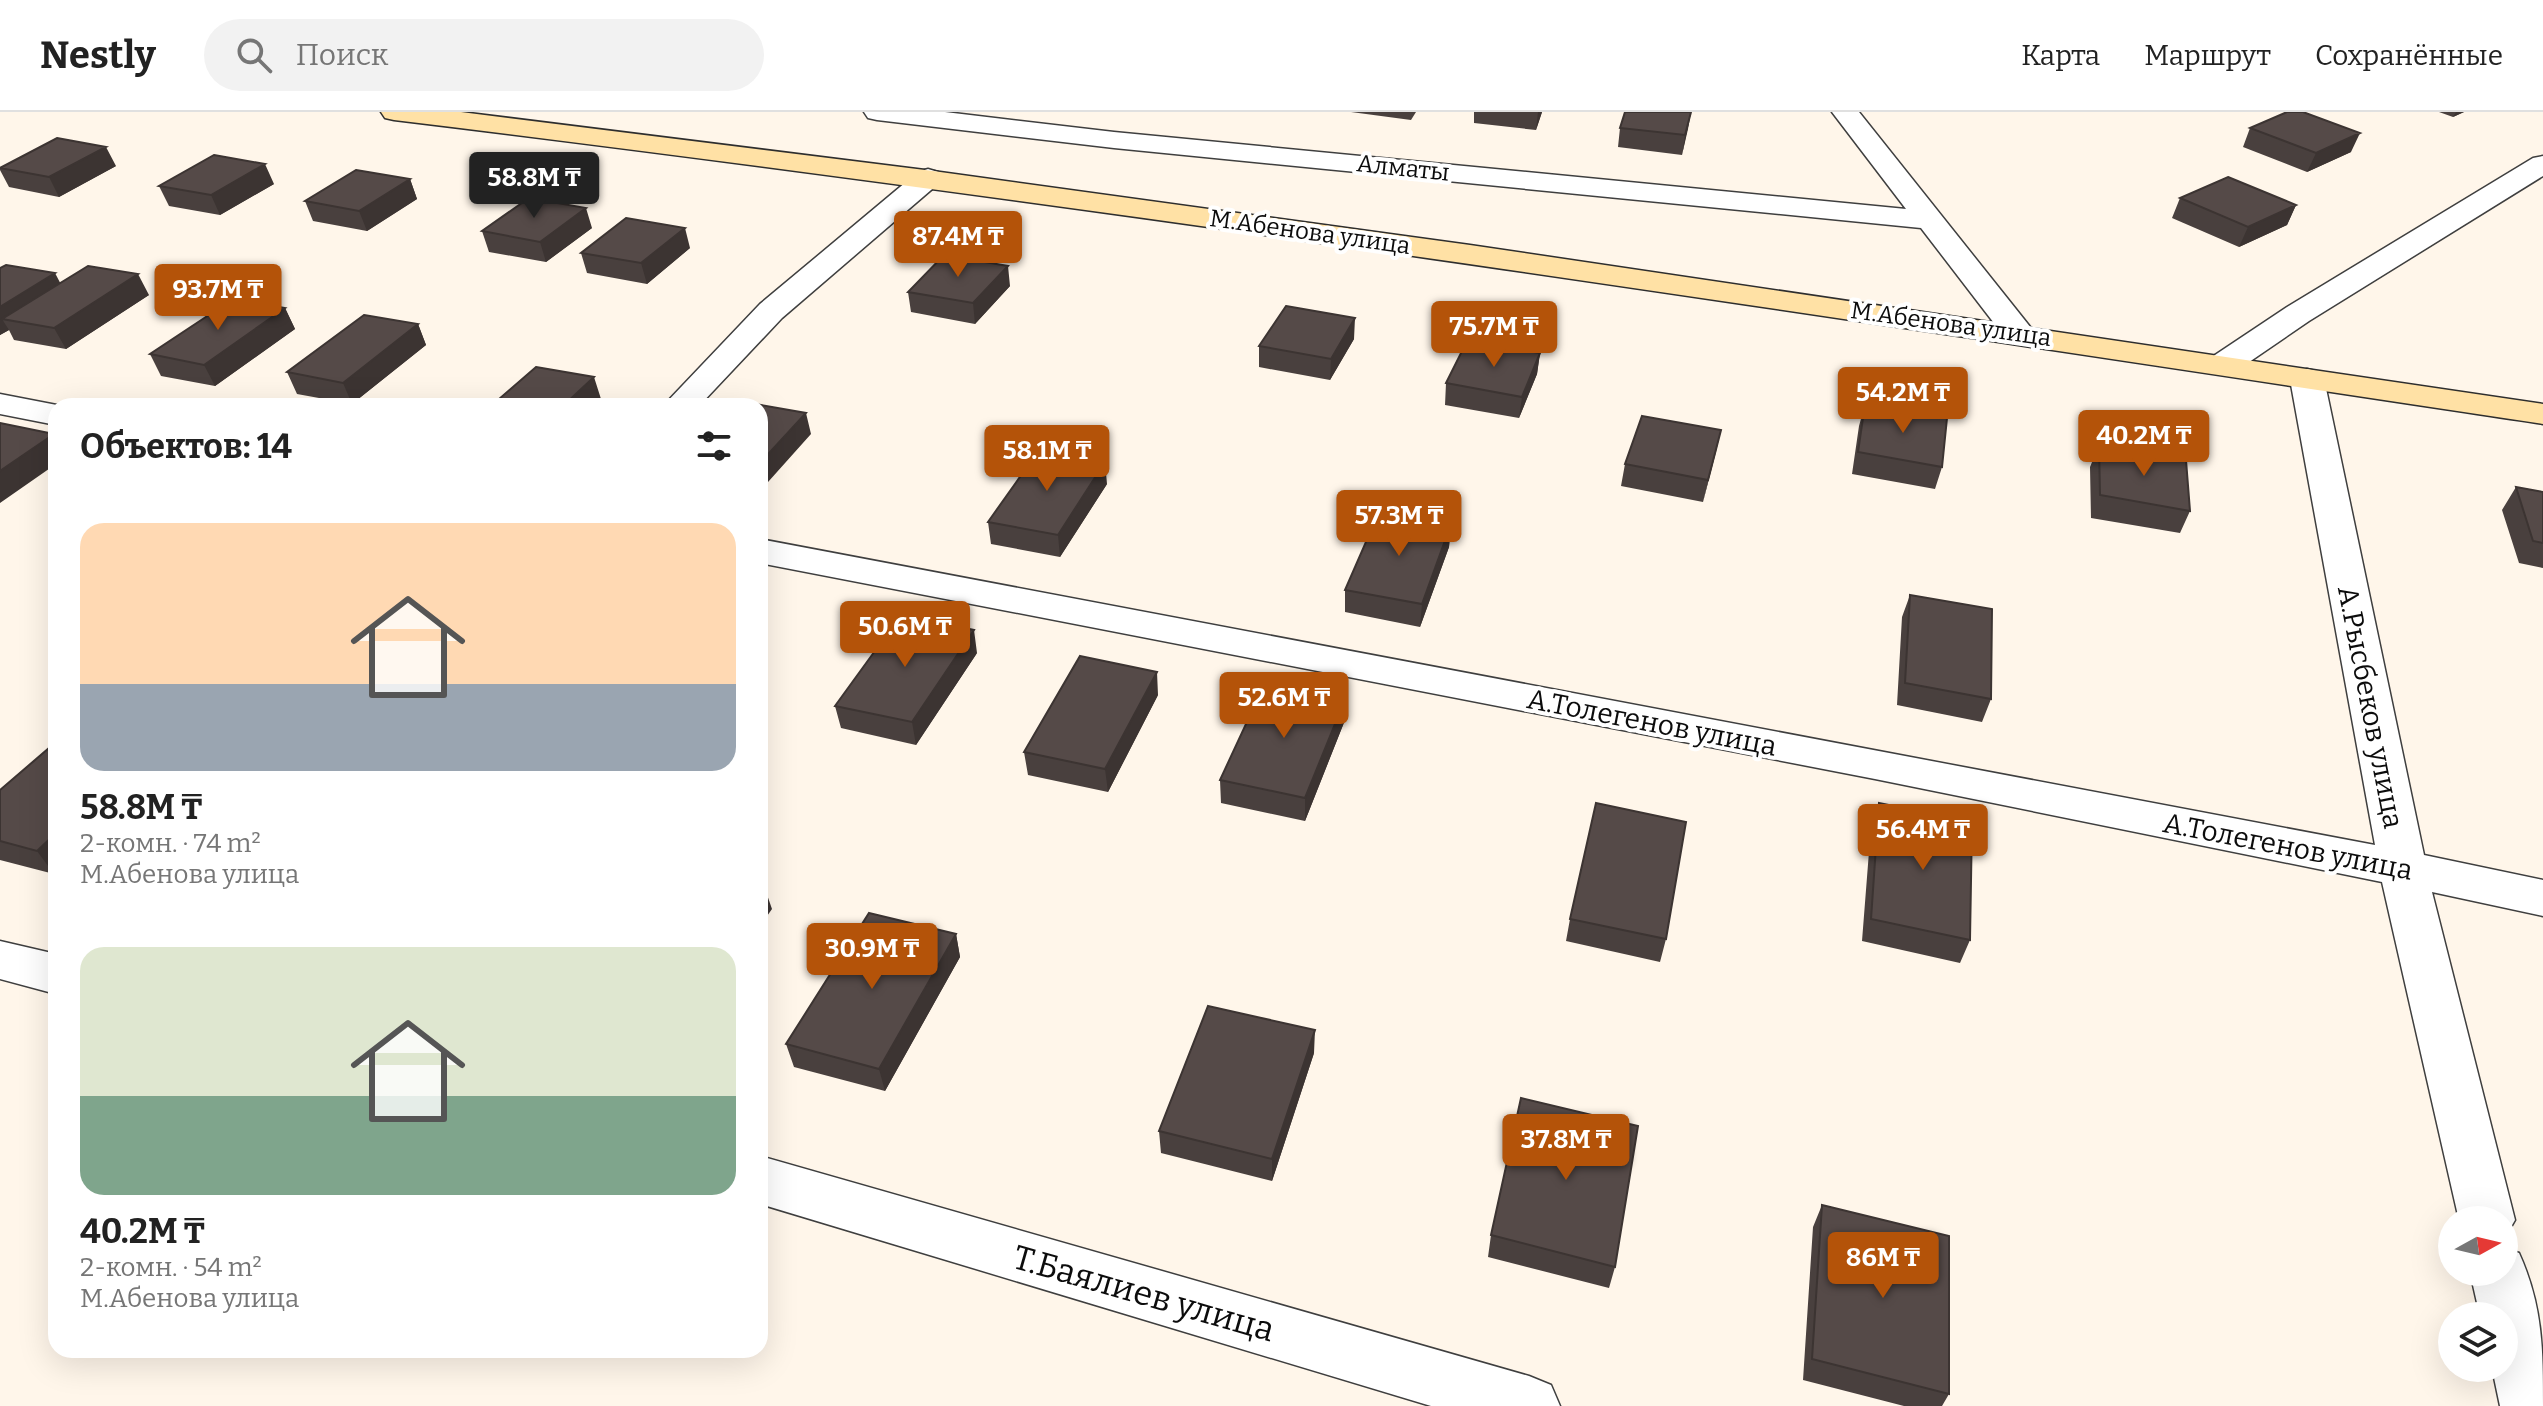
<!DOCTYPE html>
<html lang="ru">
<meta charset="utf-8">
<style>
:root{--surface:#fff;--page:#f2f2f2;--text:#222;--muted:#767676;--line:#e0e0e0;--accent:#b45309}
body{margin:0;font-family:Bitter,serif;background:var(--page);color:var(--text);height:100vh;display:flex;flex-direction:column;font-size:30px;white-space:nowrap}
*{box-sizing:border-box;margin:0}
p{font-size:26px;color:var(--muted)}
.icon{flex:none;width:44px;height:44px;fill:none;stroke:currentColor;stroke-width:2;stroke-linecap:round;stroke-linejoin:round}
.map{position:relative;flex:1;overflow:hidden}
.details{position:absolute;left:48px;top:286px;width:720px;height:960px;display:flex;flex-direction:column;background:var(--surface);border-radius:24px;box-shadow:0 8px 32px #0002}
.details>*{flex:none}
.needle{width:52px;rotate:82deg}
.fabs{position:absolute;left:2438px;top:1094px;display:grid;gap:16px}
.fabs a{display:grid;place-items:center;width:80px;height:80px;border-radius:50%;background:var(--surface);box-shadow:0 8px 32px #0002;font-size:40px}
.price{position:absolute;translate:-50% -68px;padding:0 18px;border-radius:8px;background:var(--accent);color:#fff;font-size:26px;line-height:52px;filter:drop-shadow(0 2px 4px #0008)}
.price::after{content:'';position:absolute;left:50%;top:48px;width:24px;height:18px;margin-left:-12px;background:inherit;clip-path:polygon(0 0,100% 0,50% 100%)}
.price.current{background:#222;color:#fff}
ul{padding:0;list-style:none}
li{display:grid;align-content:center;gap:16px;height:424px;padding:0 32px}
li span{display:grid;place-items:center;height:248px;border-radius:24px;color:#555}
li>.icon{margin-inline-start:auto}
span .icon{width:144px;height:144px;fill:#fffc;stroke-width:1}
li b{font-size:34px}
h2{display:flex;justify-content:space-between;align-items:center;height:96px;padding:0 32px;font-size:34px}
header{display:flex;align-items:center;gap:48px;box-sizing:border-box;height:112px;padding:0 40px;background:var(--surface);border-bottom:2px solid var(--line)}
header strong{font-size:38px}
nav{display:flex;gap:44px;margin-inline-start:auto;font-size:28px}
.search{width:560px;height:72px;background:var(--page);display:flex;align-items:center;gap:20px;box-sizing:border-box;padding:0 28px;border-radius:44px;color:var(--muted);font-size:30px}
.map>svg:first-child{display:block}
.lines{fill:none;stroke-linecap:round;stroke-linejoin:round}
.street-casing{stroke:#3f3f3f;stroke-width:3}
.secondary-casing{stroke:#2e2e2e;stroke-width:3}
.street{fill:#fff;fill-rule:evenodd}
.secondary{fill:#ffe1a5;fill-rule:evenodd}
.wall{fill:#49403e}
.shaded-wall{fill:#3c3432}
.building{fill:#554a48;stroke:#3c3432;stroke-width:2}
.labels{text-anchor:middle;stroke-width:8;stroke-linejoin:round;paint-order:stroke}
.far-street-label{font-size:24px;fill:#0c0c0c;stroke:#fff}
.street-label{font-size:28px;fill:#0c0c0c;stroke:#fff}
.near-street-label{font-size:34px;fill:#0c0c0c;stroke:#fff}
</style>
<header>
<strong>Nestly</strong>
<div class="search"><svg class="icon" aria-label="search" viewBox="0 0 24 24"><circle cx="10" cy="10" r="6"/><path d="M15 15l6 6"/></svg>Поиск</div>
<nav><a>Карта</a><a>Маршрут</a><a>Сохранённые</a></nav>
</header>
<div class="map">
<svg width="2543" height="1294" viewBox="0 0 2543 1294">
<rect width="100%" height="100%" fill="#fff6ea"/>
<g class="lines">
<defs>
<path id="street" d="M864,0H945L1114,20L1906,97L1832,0H1859L2035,221L2031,228L2019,231L2007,228L1921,116L1114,36L877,8L868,6Z
M2543,44V64L2309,209L2236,259L2224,262L2212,259L2207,252L2212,245L2287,195L2533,46Z
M928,57L938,60L942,66L938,72L782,206L699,294H663L760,192L918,60Z
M2307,257L2319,260L2324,267L2424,743L2543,768V804L2432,780L2515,1108L2504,1127V1108H2459L2382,770L1875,667L760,451V427L2375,733L2290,267L2295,260Z
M0,282L62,294H56V313L0,302Z
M0,829L56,842V882L0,867Z
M760,1044L1529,1264L1551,1273L1560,1294H1431L760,1092Z
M2504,1136L2519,1141C2543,1194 2543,1238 2543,1294H2500L2492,1256H2504V1204H2480L2470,1160H2504Z"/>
<path id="secondary" d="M381,0H461L933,59L1470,133L2543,292V312C1828,204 1112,95 394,8L385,6Z"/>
</defs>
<!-- street casing -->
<use href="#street" class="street-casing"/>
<!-- secondary casing -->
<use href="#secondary" class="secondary-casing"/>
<!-- street -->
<use href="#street" class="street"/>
<!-- secondary -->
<use href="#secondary" class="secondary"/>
</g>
<!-- wall -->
<path class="wall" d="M1351,0H1416L1411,8Z
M1474,0H1542L1536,18L1474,11Z
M1691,0L1682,43L1618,35L1620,16Z
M2439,0H2464L2453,5Z
M2250,16L2351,40L2307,60L2243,35Z
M116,54L59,85L9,75L0,58V55Z
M410,67L417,87L367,119L313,109L305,89Z
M274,72L220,103L169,94L159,74Z
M2180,86L2296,93L2287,113L2239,135L2172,106Z
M592,116L546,150L489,140L482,119Z
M690,136L647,172L587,161L581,141Z
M0,156L60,171L149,183L66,237L14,228L9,218L0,223Z
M1010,174L975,212L911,200L908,180Z
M285,196L295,217L215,274L161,264L150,242Z
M418,212L426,233L352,292L297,282L287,260Z
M1354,227L1330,268L1259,255V234Z
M1540,241L1537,262L1519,306L1445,293L1446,271Z
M1865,292L1942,355L1935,377L1852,362L1859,314Z
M1721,318L1703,390L1621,374L1625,352Z
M2099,333L2190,399L2180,421L2091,406L2090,355Z
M1107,372L1060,445L991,432L988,410Z
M2516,375L2543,380V456L2519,451L2502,398Z
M1451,412L1449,435L1420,515L1345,500V478Z
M1910,483L1991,587L1982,610L1897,593L1902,505Z
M977,541L916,633L841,616L835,594Z
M1158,583L1108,680L1028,663L1024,640Z
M1345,608L1305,709L1221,691L1220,668Z
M56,630V759L54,762L0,748V678Z
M1879,691L1970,828L1960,851L1862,829L1871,714Z
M1570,807L1666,827L1660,850L1566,829Z
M956,822L960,845L885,979L794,955L786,932Z
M1314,941L1272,1069L1161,1041L1159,1019Z
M1822,1093L1949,1282L1942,1294H1904L1803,1268L1813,1115Z
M1491,1123L1615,1155L1609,1176L1488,1145Z"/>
<!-- shaded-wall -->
<path class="shaded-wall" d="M1538,0H1542L1536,18Z
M1691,0L1688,17L1682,43L1685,23Z
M2456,0H2464L2453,5Z
M2360,21L2351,40L2307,60L2316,41Z
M106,35L116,54L59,85L49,65Z
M265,52L274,72L220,103L211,83Z
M410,67L417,87L367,119L359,99Z
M2296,93L2287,113L2239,135L2248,115Z
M586,96L592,116L546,150L540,130Z
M685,116L690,136L647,172L641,151Z
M1008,154L1010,174L975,212L973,191Z
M55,161L66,182L2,207L9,218L0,223V195Z
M138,162L149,183L66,237L54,216Z
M285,196L295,217L215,274L204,253Z
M1355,206L1354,227L1330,268L1331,247Z
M418,212L426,233L352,292L343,271Z
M1540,241L1537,262L1519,306L1522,285Z
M594,265L601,287L593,294H563Z
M806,301L811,322L760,379V351Z
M1721,318L1716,340L1703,390L1708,368Z
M54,322L56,325V352L0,391V359Z
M1105,350L1107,372L1060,445L1058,423Z
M1451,412L1449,435L1420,515L1422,492Z
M974,518L977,541L916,633L912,610Z
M1157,560L1158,583L1108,680L1105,657Z
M1346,585L1345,608L1305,709V686Z
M56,721V759L54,762L37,739Z
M764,774L772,797L760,814V781Z
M956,822L960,845L885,979L879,957Z
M1315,918L1314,941L1272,1069V1047Z"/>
<!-- building -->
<path class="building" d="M1625,0H1691L1685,23L1620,16Z
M2287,0H2303L2360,21L2316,41L2250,16Z
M57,26L106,35L49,65L0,56Z
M214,43L265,52L211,83L159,74Z
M356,58L410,67L359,99L305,89Z
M2228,65L2296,93L2248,115L2180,86Z
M529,86L586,96L540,130L482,119Z
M626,106L685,116L641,151L581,141Z
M944,143L1008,154L973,191L908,180Z
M6,153L55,161L0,195V156Z
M88,154L138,162L54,216L2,207Z
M233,187L285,196L204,253L150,242Z
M1286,194L1355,206L1331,247L1259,234Z
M364,203L418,212L343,271L287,260Z
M1467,229L1540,241L1522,285L1446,271Z
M536,255L594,265L563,294H491Z
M744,290L806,301L760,351V294H741Z
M1865,292L1947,306L1942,355L1858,340Z
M1642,304L1721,318L1708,368L1625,352Z
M0,311L54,322L0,359Z
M2099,333L2186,348L2190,399L2100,383Z
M1039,338L1105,350L1058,423L988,410Z
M2516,375L2543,380V431L2533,429Z
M1379,400L1451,412L1422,492L1345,478Z
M1910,483L1992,497L1991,587L1905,571Z
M901,503L974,518L912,610L835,594Z
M1080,544L1157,560L1105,657L1024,640Z
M1266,569L1346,585L1305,686L1220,668Z
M56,630V721L37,739L0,729V678Z
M1596,691L1686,710L1666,827L1570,807Z
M1879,691L1972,710L1970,828L1871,807Z
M869,801L956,822L879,957L786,932Z
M1208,894L1315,918L1272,1047L1159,1019Z
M1521,986L1638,1014L1615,1155L1491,1123Z
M1822,1093L1949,1124V1282L1812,1247Z"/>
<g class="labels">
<!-- far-street labels -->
<g class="far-street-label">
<text transform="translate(1403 56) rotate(6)" y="8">Алматы</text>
<text transform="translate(1310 120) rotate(8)" y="8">М.Абенова улица</text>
<text transform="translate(1951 212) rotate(8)" y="8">М.Абенова улица</text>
</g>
<!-- street labels -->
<g class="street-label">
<text transform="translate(2371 595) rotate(79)" y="10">А.Рысбеков улица</text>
<text transform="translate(1652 610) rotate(11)" y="10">А.Толегенов улица</text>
<text transform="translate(2288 734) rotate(11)" y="10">А.Толегенов улица</text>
</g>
<!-- near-street labels -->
<g class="near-street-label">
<text transform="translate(1144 1181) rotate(16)" y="12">Т.Баялиев улица</text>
</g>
</g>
</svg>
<div class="fabs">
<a><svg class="needle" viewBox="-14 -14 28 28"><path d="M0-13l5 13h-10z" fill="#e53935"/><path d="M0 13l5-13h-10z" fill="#767676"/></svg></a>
<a><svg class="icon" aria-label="layers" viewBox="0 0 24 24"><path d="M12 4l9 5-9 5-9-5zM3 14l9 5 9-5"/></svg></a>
</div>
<b class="price current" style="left:534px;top:108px">58.8M ₸</b>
<b class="price" style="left:958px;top:167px">87.4M ₸</b>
<b class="price" style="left:218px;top:220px">93.7M ₸</b>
<b class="price" style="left:1494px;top:257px">75.7M ₸</b>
<b class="price" style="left:1903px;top:323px">54.2M ₸</b>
<b class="price" style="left:2144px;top:366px">40.2M ₸</b>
<b class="price" style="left:1047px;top:381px">58.1M ₸</b>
<b class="price" style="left:1399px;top:446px">57.3M ₸</b>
<b class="price" style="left:905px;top:557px">50.6M ₸</b>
<b class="price" style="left:1284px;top:628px">52.6M ₸</b>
<b class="price" style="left:1923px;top:760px">56.4M ₸</b>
<b class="price" style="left:872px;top:879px">30.9M ₸</b>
<b class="price" style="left:1566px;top:1070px">37.8M ₸</b>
<b class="price" style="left:1883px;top:1188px">86M ₸</b>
<section class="details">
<h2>Объектов: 14<svg class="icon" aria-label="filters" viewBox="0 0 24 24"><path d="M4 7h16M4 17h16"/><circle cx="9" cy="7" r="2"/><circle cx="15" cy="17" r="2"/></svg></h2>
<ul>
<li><span style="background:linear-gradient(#ffd9b3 65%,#9aa5b1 0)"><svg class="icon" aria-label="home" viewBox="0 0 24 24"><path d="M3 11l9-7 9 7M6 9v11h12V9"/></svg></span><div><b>58.8M ₸</b><p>2-комн. · 74 m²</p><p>М.Абенова улица</p></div></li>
<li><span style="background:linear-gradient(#dfe7d0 60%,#7fa58c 0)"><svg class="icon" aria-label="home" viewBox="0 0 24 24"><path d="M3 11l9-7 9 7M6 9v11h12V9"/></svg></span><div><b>40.2M ₸</b><p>2-комн. · 54 m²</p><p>М.Абенова улица</p></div></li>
</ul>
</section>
</div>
